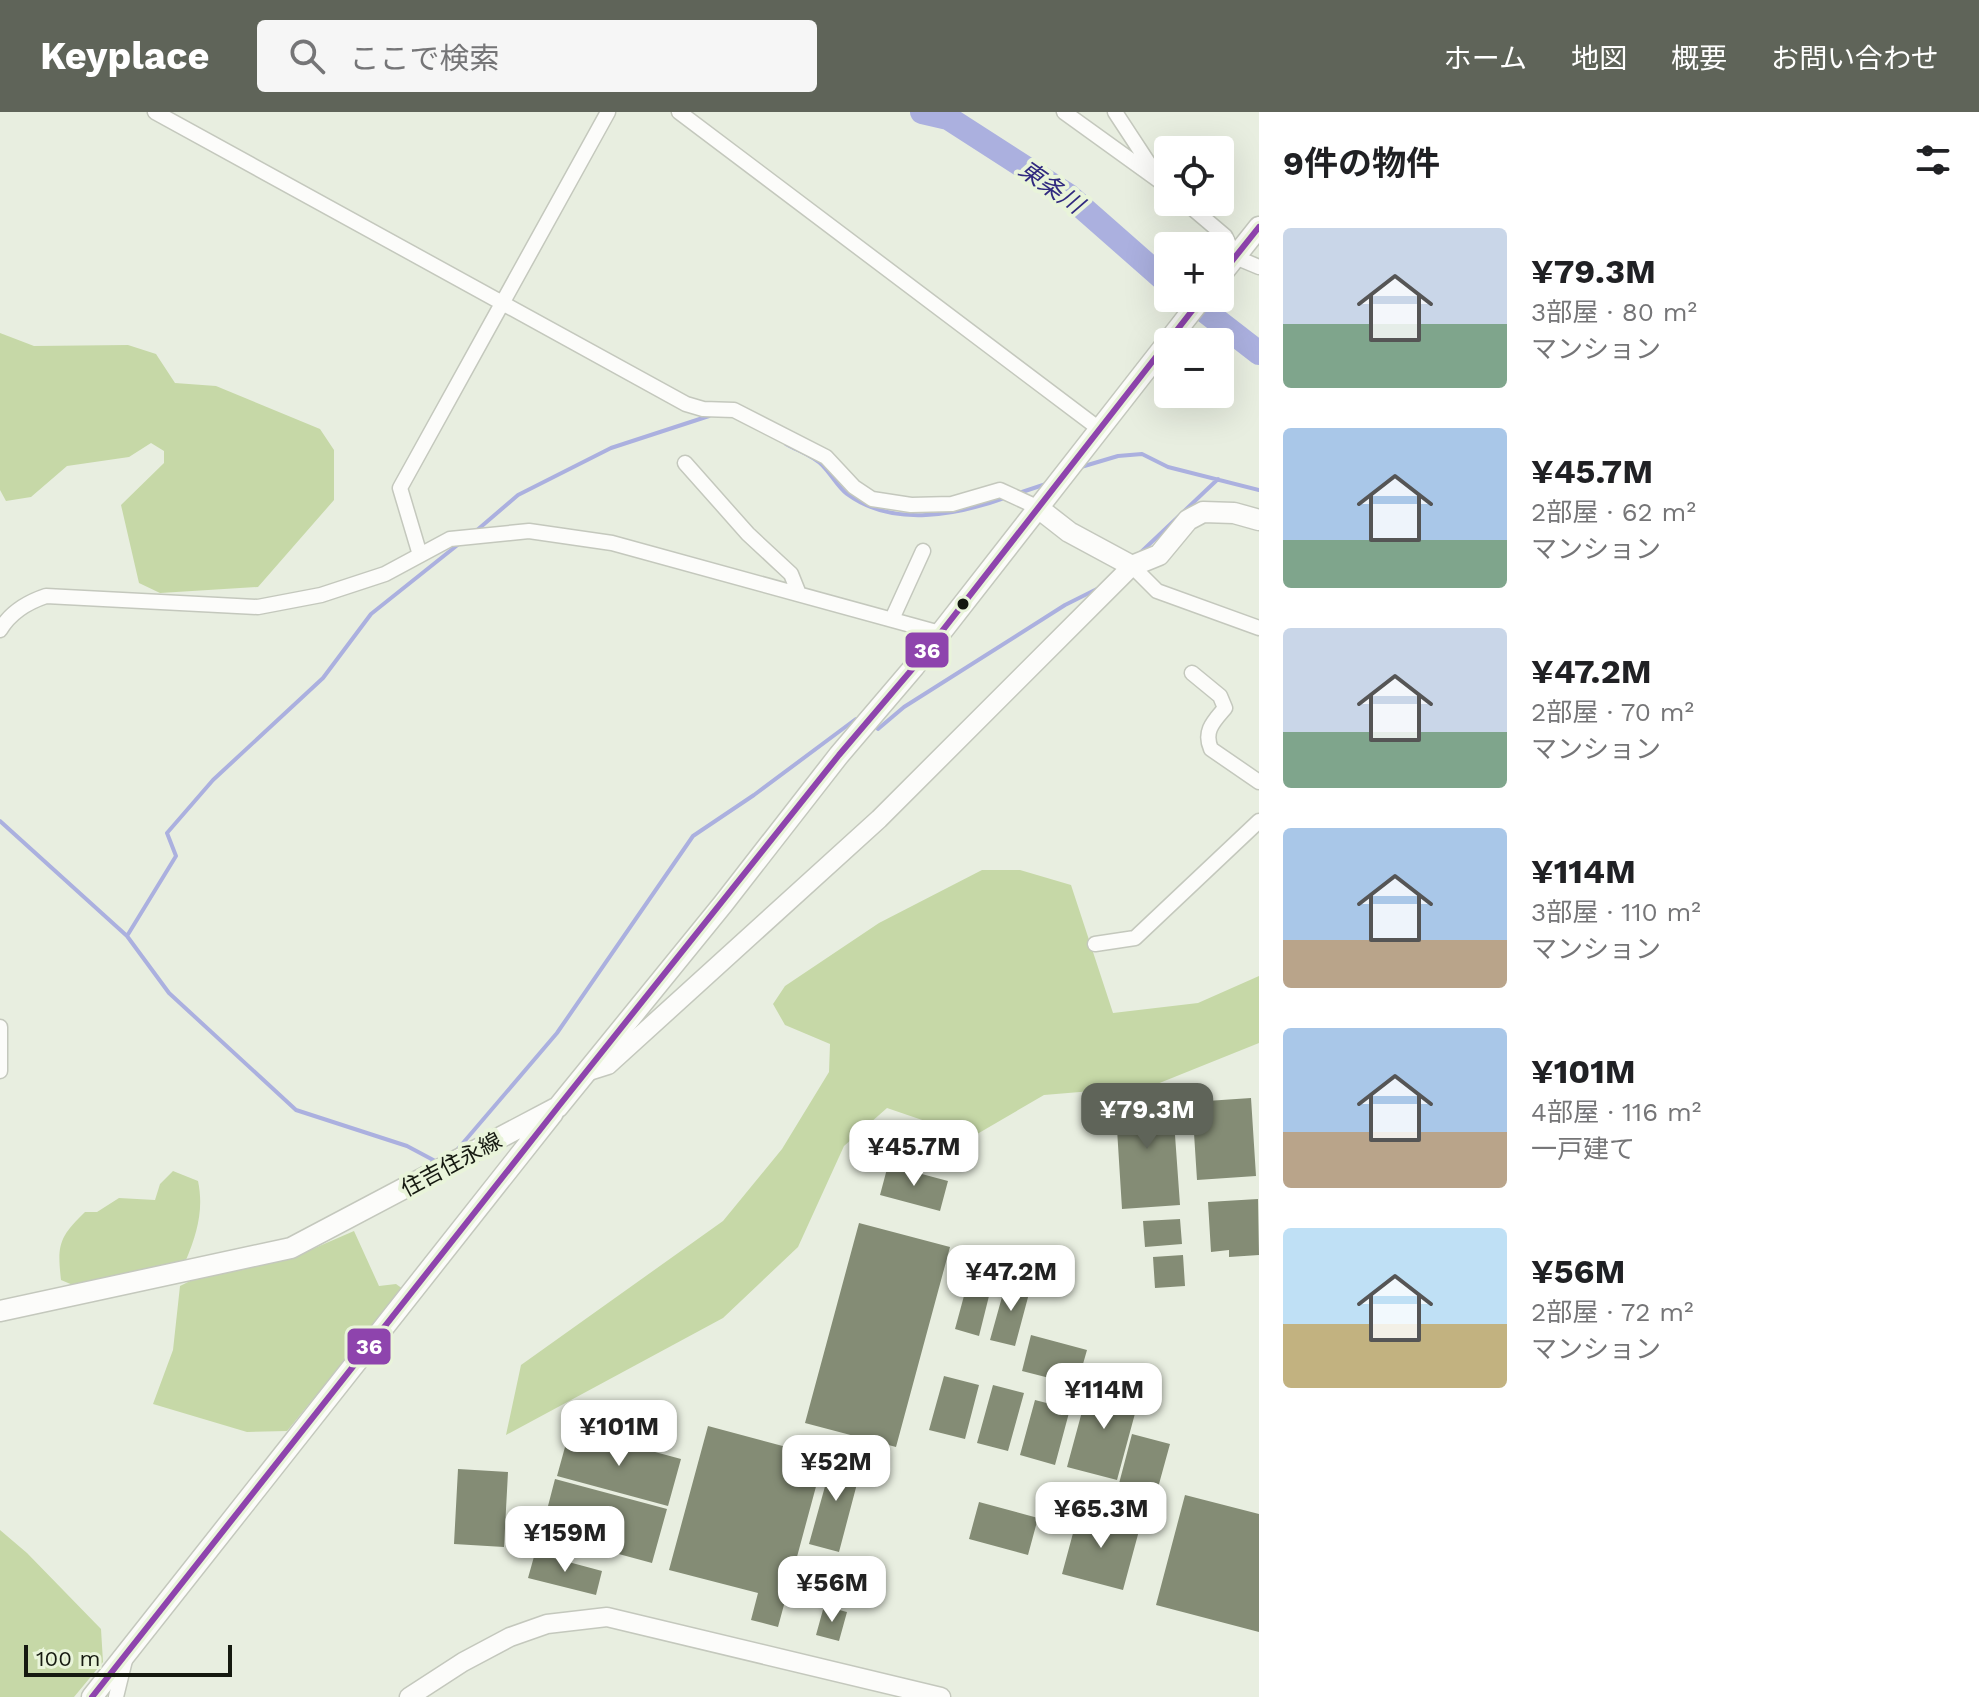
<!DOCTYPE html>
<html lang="ja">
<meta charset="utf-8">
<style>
:root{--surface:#fff;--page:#f6f6f6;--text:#202124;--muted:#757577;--accent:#5f6459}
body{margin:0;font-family:"Work Sans","Noto Sans JP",sans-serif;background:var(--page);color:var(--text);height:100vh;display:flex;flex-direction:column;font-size:30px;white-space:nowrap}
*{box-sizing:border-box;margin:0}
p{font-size:26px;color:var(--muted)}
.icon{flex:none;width:44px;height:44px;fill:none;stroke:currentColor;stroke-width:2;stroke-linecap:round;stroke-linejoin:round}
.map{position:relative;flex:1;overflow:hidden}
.details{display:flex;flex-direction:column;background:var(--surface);width:720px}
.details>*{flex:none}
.fabs{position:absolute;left:1154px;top:24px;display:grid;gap:16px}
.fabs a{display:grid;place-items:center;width:80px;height:80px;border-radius:8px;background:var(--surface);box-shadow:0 8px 32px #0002;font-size:40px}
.scale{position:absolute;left:24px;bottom:20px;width:208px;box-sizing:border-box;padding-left:8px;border:4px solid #151910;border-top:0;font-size:22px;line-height:28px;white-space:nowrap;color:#151910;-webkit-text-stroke:6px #e9f4da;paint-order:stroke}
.price{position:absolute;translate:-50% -68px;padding:0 18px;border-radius:16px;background:#fff;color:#222;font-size:26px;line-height:52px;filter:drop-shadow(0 2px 4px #0008)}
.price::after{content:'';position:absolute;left:50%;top:48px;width:24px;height:18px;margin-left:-12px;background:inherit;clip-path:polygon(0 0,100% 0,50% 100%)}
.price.active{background:var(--accent);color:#fff}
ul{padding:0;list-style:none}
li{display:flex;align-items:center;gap:24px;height:200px;padding:0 24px}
li span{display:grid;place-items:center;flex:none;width:224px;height:160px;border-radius:8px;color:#555}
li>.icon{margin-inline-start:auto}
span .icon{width:96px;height:96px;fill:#fffc;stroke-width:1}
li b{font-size:34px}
h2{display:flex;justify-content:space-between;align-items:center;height:96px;padding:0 24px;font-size:34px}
header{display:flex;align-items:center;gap:48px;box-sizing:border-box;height:112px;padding:0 40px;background:var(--accent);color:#fff}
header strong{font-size:38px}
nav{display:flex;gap:44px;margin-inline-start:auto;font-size:28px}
.search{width:560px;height:72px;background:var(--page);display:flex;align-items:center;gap:20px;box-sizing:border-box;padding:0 28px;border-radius:8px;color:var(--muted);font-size:30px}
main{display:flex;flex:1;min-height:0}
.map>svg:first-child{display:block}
.forest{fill:#c6d8a7}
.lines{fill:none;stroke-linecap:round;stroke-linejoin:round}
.stream{stroke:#abb0df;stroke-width:4}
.river{stroke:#abb0df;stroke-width:24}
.building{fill:#848c75}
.minor-casing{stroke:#c4c8bd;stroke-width:17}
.tertiary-casing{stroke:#c4c8bd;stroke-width:21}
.secondary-casing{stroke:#c4c8bd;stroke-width:23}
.minor{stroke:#fcfcfa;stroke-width:14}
.tertiary{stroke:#fcfcfa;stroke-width:18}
.secondary{stroke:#fcfcfa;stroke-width:20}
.bus-1-casing{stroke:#e9f4da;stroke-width:12}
.bus-1{stroke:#8e44ad;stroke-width:6}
.bus-dot{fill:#151910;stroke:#e9f4da;stroke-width:3}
.labels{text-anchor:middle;stroke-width:8;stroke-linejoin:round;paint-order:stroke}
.street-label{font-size:22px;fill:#151910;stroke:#e9f4da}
.water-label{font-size:24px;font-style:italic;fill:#312a7f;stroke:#e9f4da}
.line-badge{stroke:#e9f4da;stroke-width:3}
.badge-label{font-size:22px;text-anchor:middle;font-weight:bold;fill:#fff}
</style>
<header>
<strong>Keyplace</strong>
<div class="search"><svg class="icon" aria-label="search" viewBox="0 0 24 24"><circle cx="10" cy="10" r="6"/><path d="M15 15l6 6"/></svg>ここで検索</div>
<nav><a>ホーム</a><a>地図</a><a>概要</a><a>お問い合わせ</a></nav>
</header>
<main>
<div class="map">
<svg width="1259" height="1585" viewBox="0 0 1259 1585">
<rect width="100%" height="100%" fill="#e8eee0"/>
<!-- forest -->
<path class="forest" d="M0,221L34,234L128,233L156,242L175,271L216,274L320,317L334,338V388L258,475L160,481L139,471L121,393L164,351V339L151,331L129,345L67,354L31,385L6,389L0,378Z
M982,758H1020L1071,773L1113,901L1198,891L1259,864V931L1152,974L1044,983L972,1025L887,996L844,1034L798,1135L723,1206L506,1323L521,1253L723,1109L782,1037L829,960L830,932L785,913L773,892L785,874L879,811Z
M173,1059L198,1069C204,1097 197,1122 186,1148L189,1153L80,1176L61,1168C57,1133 59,1125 85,1100H97L119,1086L155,1088L160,1072Z
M354,1119L379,1174L396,1172L403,1177L287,1319L247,1320L153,1292L173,1238L180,1174L198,1165L294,1145Z
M0,1418L27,1441L101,1517L103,1550L74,1585H0Z"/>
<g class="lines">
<!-- stream -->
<path class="stream" d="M786,332C798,339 814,344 823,354C831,362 838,375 847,382C893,416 958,403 1007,385
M1081,355L1118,344L1142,342L1168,355L1259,378
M1019,381L1049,371
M476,419L518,383L611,336L709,304
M1139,442L1218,367
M878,617L904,595L1065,493L1099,476
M0,709L127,824L169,881L296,998L407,1034L437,1050
M127,824L176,744L167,721L213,668L323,566L371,502L460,431
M457,1038L557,921L693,724L754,683L856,607"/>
<!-- river -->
<path class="river" d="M922,0L948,6L1068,83L1168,171
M1188,186L1259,241"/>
</g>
<!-- building -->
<path class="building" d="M1172,981L1180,1093L1122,1097L1115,985Z
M1251,986L1256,1064L1197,1068L1192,990Z
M895,1009L961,1027L954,1054L888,1036Z
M888,1053L948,1069L940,1099L880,1083Z
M1258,1087L1259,1143L1229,1145V1138L1211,1140L1208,1090Z
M1180,1107L1182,1132L1145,1135L1143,1109Z
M859,1111L950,1135L896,1335L805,1311Z
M1183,1143L1185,1174L1155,1176L1153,1145Z
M971,1158L994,1164L979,1224L955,1217Z
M1007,1167L1031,1174L1015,1234L990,1228Z
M1031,1223L1087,1238L1077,1273L1022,1259Z
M944,1264L979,1273L965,1327L929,1318Z
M1090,1270L1140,1283L1117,1368L1067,1355Z
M993,1273L1024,1281L1008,1339L977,1331Z
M1035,1288L1070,1297L1055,1353L1020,1343Z
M708,1314L824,1345L778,1515L751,1508L758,1481L669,1458Z
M570,1317L681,1347L668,1394L557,1364Z
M1132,1322L1170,1332L1148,1412L1111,1402Z
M834,1342L863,1349L839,1440L809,1432Z
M458,1357L508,1360L504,1435L454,1432Z
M555,1367L667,1397L652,1451L541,1421Z
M1185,1383L1259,1402V1520L1156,1493Z
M979,1390L1038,1406L1028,1443L969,1427Z
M1079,1399L1140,1415L1123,1478L1062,1462Z
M535,1441L602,1459L596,1483L528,1466Z
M824,1494L847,1500L839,1529L816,1523Z"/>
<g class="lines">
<defs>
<path id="minor" d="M155,0L686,292L703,297L734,298L826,345L854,375L872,387L911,393L952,392L1000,378L1037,395
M679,0L1098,316
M1064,0L1168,75
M1115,0L1155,61
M1185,90L1225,124L1235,145L1259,155
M685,351L748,422L791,462L799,482
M420,443L400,376L608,0
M1132,454L1157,479L1259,516
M892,507L923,439
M0,518C10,501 28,490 46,484L258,495L321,483L385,462L450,427L529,419L612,431L940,521
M1192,561L1220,584L1225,596C1214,609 1203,619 1211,637L1259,670
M1095,832L1135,826L1259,709
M0,915V959
M116,1585L126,1544"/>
<path id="tertiary" d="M589,959L608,953L879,707L1132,454
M409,1585L463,1550L510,1525L547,1512L607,1505L941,1585"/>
<path id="secondary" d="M1220,164L1259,115
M1037,395L1069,420L1132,454L1159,443L1188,408L1203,400L1234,401L1259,408
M0,1199L291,1136L558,995L723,792L839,643L914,555L1202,186
M92,1585L553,1001"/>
</defs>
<!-- minor casing -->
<use href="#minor" class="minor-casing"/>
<!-- tertiary casing -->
<use href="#tertiary" class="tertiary-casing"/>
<!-- secondary casing -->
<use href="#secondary" class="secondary-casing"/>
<!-- minor -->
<use href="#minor" class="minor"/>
<!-- tertiary -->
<use href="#tertiary" class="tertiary"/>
<!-- secondary -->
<use href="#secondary" class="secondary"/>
<defs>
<path id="bus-1" d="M1220,164L1259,115
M92,1585L558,995L839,643L914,555L1202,186"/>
</defs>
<!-- bus-1 casing -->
<use href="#bus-1" class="bus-1-casing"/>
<!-- bus-1 -->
<use href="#bus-1" class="bus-1"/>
</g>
<!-- markers -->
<circle class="bus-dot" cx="963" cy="492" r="7"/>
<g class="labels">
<!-- street labels -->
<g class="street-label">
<text transform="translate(451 1052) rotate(-28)" y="8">住吉住永線</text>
</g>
<!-- water labels -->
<g class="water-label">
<text transform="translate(1051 75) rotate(35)" y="8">東条川</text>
</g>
</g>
<g class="line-badge">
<rect x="904" y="519" width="46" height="38" rx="8" fill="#8e44ad"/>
<rect x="346" y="1215" width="46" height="39" rx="8" fill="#8e44ad"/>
</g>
<g class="badge-label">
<text x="927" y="546">36</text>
<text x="369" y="1242">36</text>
</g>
</svg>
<div class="fabs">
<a><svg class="icon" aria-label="locate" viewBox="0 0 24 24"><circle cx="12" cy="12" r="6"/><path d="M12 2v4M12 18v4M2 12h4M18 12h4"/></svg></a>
<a>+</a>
<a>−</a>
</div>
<div class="scale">100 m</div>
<b class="price active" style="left:1147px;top:1039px">¥79.3M</b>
<b class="price" style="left:914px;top:1076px">¥45.7M</b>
<b class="price" style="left:1011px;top:1201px">¥47.2M</b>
<b class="price" style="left:1104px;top:1319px">¥114M</b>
<b class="price" style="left:619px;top:1356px">¥101M</b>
<b class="price" style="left:836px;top:1391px">¥52M</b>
<b class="price" style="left:1101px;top:1438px">¥65.3M</b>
<b class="price" style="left:565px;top:1462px">¥159M</b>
<b class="price" style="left:832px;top:1512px">¥56M</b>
</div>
<section class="details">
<h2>9件の物件<svg class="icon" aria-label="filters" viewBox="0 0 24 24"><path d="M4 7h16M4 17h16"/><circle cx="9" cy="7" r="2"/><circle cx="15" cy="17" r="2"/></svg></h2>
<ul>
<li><span style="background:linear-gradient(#c9d6e8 60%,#7fa58c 0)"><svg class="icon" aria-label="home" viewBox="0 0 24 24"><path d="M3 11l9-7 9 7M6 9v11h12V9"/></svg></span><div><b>¥79.3M</b><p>3部屋 · 80 m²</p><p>マンション</p></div></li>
<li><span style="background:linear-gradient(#a9c7e8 70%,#7fa58c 0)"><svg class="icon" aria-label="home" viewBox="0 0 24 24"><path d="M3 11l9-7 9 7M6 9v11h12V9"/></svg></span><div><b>¥45.7M</b><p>2部屋 · 62 m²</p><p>マンション</p></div></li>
<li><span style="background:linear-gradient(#c9d6e8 65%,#7fa58c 0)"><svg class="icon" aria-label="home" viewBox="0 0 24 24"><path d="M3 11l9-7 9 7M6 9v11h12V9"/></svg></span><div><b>¥47.2M</b><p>2部屋 · 70 m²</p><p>マンション</p></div></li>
<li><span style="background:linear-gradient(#a9c7e8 70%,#b9a48a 0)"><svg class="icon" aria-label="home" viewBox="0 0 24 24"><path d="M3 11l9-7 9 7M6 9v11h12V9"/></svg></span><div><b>¥114M</b><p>3部屋 · 110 m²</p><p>マンション</p></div></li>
<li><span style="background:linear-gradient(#a9c7e8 65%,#b9a48a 0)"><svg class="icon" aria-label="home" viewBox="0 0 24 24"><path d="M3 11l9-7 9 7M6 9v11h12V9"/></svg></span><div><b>¥101M</b><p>4部屋 · 116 m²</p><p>一戸建て</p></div></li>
<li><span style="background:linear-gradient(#bfe0f5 60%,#c2b280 0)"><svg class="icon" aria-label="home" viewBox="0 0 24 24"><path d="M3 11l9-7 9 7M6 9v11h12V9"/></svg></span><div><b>¥56M</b><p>2部屋 · 72 m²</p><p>マンション</p></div></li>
</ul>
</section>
</main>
